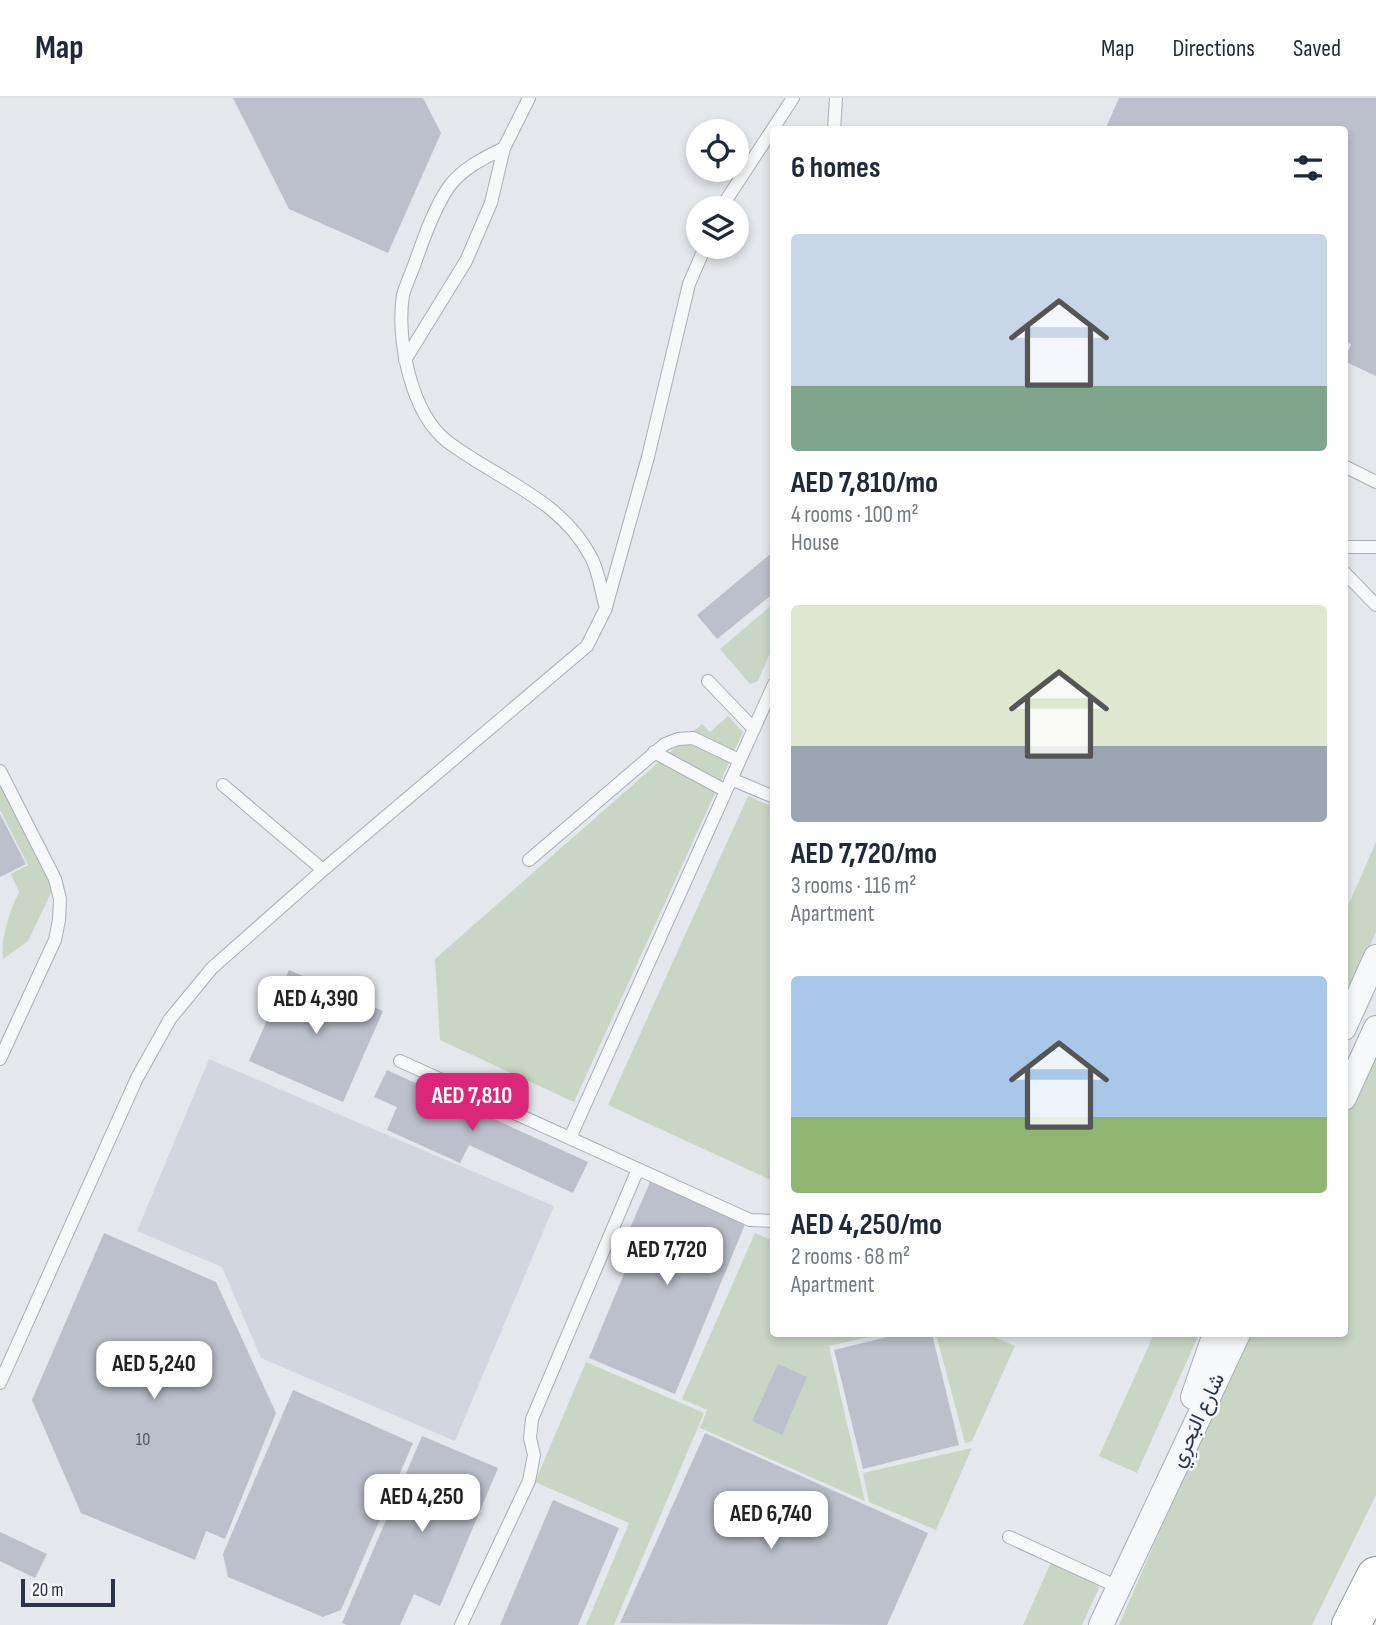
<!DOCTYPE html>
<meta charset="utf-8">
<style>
:root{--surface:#fff;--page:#f6f6f7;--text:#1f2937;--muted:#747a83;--line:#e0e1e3;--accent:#db2777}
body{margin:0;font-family:"Sofia Sans Condensed",Vazirmatn,sans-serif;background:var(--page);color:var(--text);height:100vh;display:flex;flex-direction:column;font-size:26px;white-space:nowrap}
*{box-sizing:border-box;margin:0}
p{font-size:23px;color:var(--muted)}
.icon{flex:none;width:38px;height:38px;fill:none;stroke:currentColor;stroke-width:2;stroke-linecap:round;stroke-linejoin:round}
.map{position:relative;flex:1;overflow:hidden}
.side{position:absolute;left:770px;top:28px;width:578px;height:1211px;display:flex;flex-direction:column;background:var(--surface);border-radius:7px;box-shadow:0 4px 10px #0003}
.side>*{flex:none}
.buttons{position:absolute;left:686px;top:21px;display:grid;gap:14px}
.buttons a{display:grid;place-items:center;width:63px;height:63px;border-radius:50%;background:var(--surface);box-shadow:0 4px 10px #0003;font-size:35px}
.scale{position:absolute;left:21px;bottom:18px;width:94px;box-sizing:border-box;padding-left:7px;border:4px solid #2b3445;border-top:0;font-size:19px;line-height:24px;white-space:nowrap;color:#2b3445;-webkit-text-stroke:5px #f4f6f9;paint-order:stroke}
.price{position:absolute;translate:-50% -60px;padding:0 16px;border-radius:14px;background:#fff;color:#222;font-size:23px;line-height:46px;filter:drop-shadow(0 2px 4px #0008)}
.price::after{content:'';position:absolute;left:50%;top:42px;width:21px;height:16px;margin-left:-10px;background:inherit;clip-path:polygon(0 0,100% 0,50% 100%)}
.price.on{background:var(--accent);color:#fff}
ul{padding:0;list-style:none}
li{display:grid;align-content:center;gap:14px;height:371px;padding:0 21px}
li span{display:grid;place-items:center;height:217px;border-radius:7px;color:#555}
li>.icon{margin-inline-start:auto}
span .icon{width:126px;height:126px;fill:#fffc;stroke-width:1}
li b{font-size:30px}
h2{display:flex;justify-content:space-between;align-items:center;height:84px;padding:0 21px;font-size:30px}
header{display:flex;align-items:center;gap:42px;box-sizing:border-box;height:98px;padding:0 35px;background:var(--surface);border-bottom:2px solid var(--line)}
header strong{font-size:33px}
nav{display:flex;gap:38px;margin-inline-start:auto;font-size:24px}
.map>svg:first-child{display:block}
.built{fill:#d2d6de}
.green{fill:#c9d6c5}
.building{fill:#bbc0ca}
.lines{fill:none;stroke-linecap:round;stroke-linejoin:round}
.lane-casing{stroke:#a9aeb7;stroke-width:14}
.street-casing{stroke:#a9aeb7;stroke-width:26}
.highway-casing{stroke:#8b94a3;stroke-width:40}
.lane{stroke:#f7f8fa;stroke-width:12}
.street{stroke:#f7f8fa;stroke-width:24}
.highway{stroke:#fff;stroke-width:38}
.labels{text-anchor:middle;stroke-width:5;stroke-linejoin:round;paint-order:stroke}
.number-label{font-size:18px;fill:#4f5766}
.street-label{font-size:21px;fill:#2b3445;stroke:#f4f6f9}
</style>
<header>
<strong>Map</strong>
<nav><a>Map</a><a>Directions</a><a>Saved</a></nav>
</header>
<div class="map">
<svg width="1376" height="1527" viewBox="0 0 1376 1527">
<rect width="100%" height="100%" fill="#e4e7ec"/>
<!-- built -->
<path class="built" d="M209,961L554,1108L455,1343L261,1260L222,1169L137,1133Z"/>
<!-- green -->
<path class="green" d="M773,506V548L758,583L750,586L720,551Z
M728,618L743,634L574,1004L440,942L435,861L702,626L710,634Z
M0,664L49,760L51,795L28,843L3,861C0,841 10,812 19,794L11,776L28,767L0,712Z
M748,698L773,709V1083L608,1007Z
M1376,744V834L1354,885L1344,888V817Z
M1376,934V1397L1312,1527H1119L1245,1236H1344V1007Z
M755,1135L773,1143L774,1236H881L829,1248L865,1403L700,1330L707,1312L682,1301Z
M936,1236H987L1015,1248L972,1343L965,1345Z
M1154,1236H1199L1137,1375L1099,1358Z
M586,1264L704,1315L614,1527H586L629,1425L535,1384Z
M972,1350L936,1432L869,1404L863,1375Z
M1067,1461L1092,1472L1099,1490L1082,1527H1023L1050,1467Z"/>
<!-- building -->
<path class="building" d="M233,0H423L441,35L388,155L289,111Z
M1119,0H1376V278L1344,263L1351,246L1344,243V32H1105Z
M774,453V495L717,541L697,517Z
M0,716L26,766L0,779Z
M289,872L383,913L343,1004L249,963Z
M387,972L588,1064L573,1095L469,1047L460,1065L387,1032L397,1009L374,999Z
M650,1084L746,1124L675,1296L589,1260L636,1147L625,1142Z
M104,1135L216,1184L276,1315L225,1441L206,1433L195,1462L81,1415L32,1302Z
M900,1236H932L959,1347L863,1371L834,1252Z
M778,1266L807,1279L782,1337L752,1323Z
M293,1292L413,1345L341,1512L323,1519L228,1479L223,1456Z
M705,1335L928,1435L887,1527L620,1525Z
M422,1338L498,1370L440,1508L414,1496L400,1527H347L342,1525Z
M553,1402L619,1430L578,1527H500Z
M0,1434L47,1456L35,1480L0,1463Z"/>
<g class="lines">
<defs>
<path id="lane" d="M834,32L836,0
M721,110L793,0
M405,262L466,163L491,105L504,50L529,0
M1344,368L1376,384
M1344,449H1376
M1344,474L1376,507
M606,509L648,359L689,186L705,149
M708,583L754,631
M654,654L726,693
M0,673L55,781L60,801L59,822L55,842L0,961
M731,681L774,699
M223,687L323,772
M529,762L665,646L678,641L693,640L739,662
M400,963L750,1122L774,1123
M570,1040L774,586
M0,1285L137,980L170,921L212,870L323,772L587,548L606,510C601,494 599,473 591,459C561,401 497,381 448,344C411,316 396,241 403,197C406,186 412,174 416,162C424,139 434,111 448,90C461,71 484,60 504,50
M1009,1439L1118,1489
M461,1527L529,1383L534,1357L530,1340L532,1321L638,1071"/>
<path id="street" d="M1344,930L1376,859
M1344,1000L1376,930
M1193,1299L1215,1236
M1101,1527L1238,1236"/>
<path id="highway" d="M1351,1527L1376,1478"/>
</defs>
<!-- lane casing -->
<use href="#lane" class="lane-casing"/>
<!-- street casing -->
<use href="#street" class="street-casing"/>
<!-- highway casing -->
<use href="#highway" class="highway-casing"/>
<!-- lane -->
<use href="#lane" class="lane"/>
<!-- street -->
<use href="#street" class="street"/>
<!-- highway -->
<use href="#highway" class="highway"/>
</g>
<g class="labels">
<!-- number labels -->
<g class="number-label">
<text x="143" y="1347">10</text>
</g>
<!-- street labels -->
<g class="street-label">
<text transform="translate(1197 1322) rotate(-65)" y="7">شارع البَحرِي</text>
</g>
</g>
</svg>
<div class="buttons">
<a><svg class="icon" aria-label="locate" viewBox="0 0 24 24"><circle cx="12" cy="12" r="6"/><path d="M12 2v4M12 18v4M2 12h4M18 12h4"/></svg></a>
<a><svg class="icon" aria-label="layers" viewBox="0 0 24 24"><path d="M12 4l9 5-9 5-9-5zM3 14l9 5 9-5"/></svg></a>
</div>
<div class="scale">20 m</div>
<b class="price" style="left:316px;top:938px">AED 4,390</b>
<b class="price on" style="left:472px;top:1035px">AED 7,810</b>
<b class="price" style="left:667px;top:1189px">AED 7,720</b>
<b class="price" style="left:154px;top:1303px">AED 5,240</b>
<b class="price" style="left:422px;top:1436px">AED 4,250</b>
<b class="price" style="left:771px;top:1453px">AED 6,740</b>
<section class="side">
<h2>6 homes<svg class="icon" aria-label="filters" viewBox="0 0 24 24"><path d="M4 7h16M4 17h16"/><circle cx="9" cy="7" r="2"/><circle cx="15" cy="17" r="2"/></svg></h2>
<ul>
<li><span style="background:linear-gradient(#c9d6e8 70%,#7fa58c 0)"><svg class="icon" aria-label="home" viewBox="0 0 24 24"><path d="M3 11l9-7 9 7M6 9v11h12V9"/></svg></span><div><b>AED 7,810/mo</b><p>4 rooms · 100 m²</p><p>House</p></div></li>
<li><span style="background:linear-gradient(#dfe7d0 65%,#9aa5b1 0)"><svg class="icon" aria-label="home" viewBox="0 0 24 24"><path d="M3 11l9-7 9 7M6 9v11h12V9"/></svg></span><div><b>AED 7,720/mo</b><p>3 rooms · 116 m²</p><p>Apartment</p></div></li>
<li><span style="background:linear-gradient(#a9c7e8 65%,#8fb573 0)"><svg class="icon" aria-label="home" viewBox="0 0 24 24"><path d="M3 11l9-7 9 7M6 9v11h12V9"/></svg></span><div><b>AED 4,250/mo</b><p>2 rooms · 68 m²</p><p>Apartment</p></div></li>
</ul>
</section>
</div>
